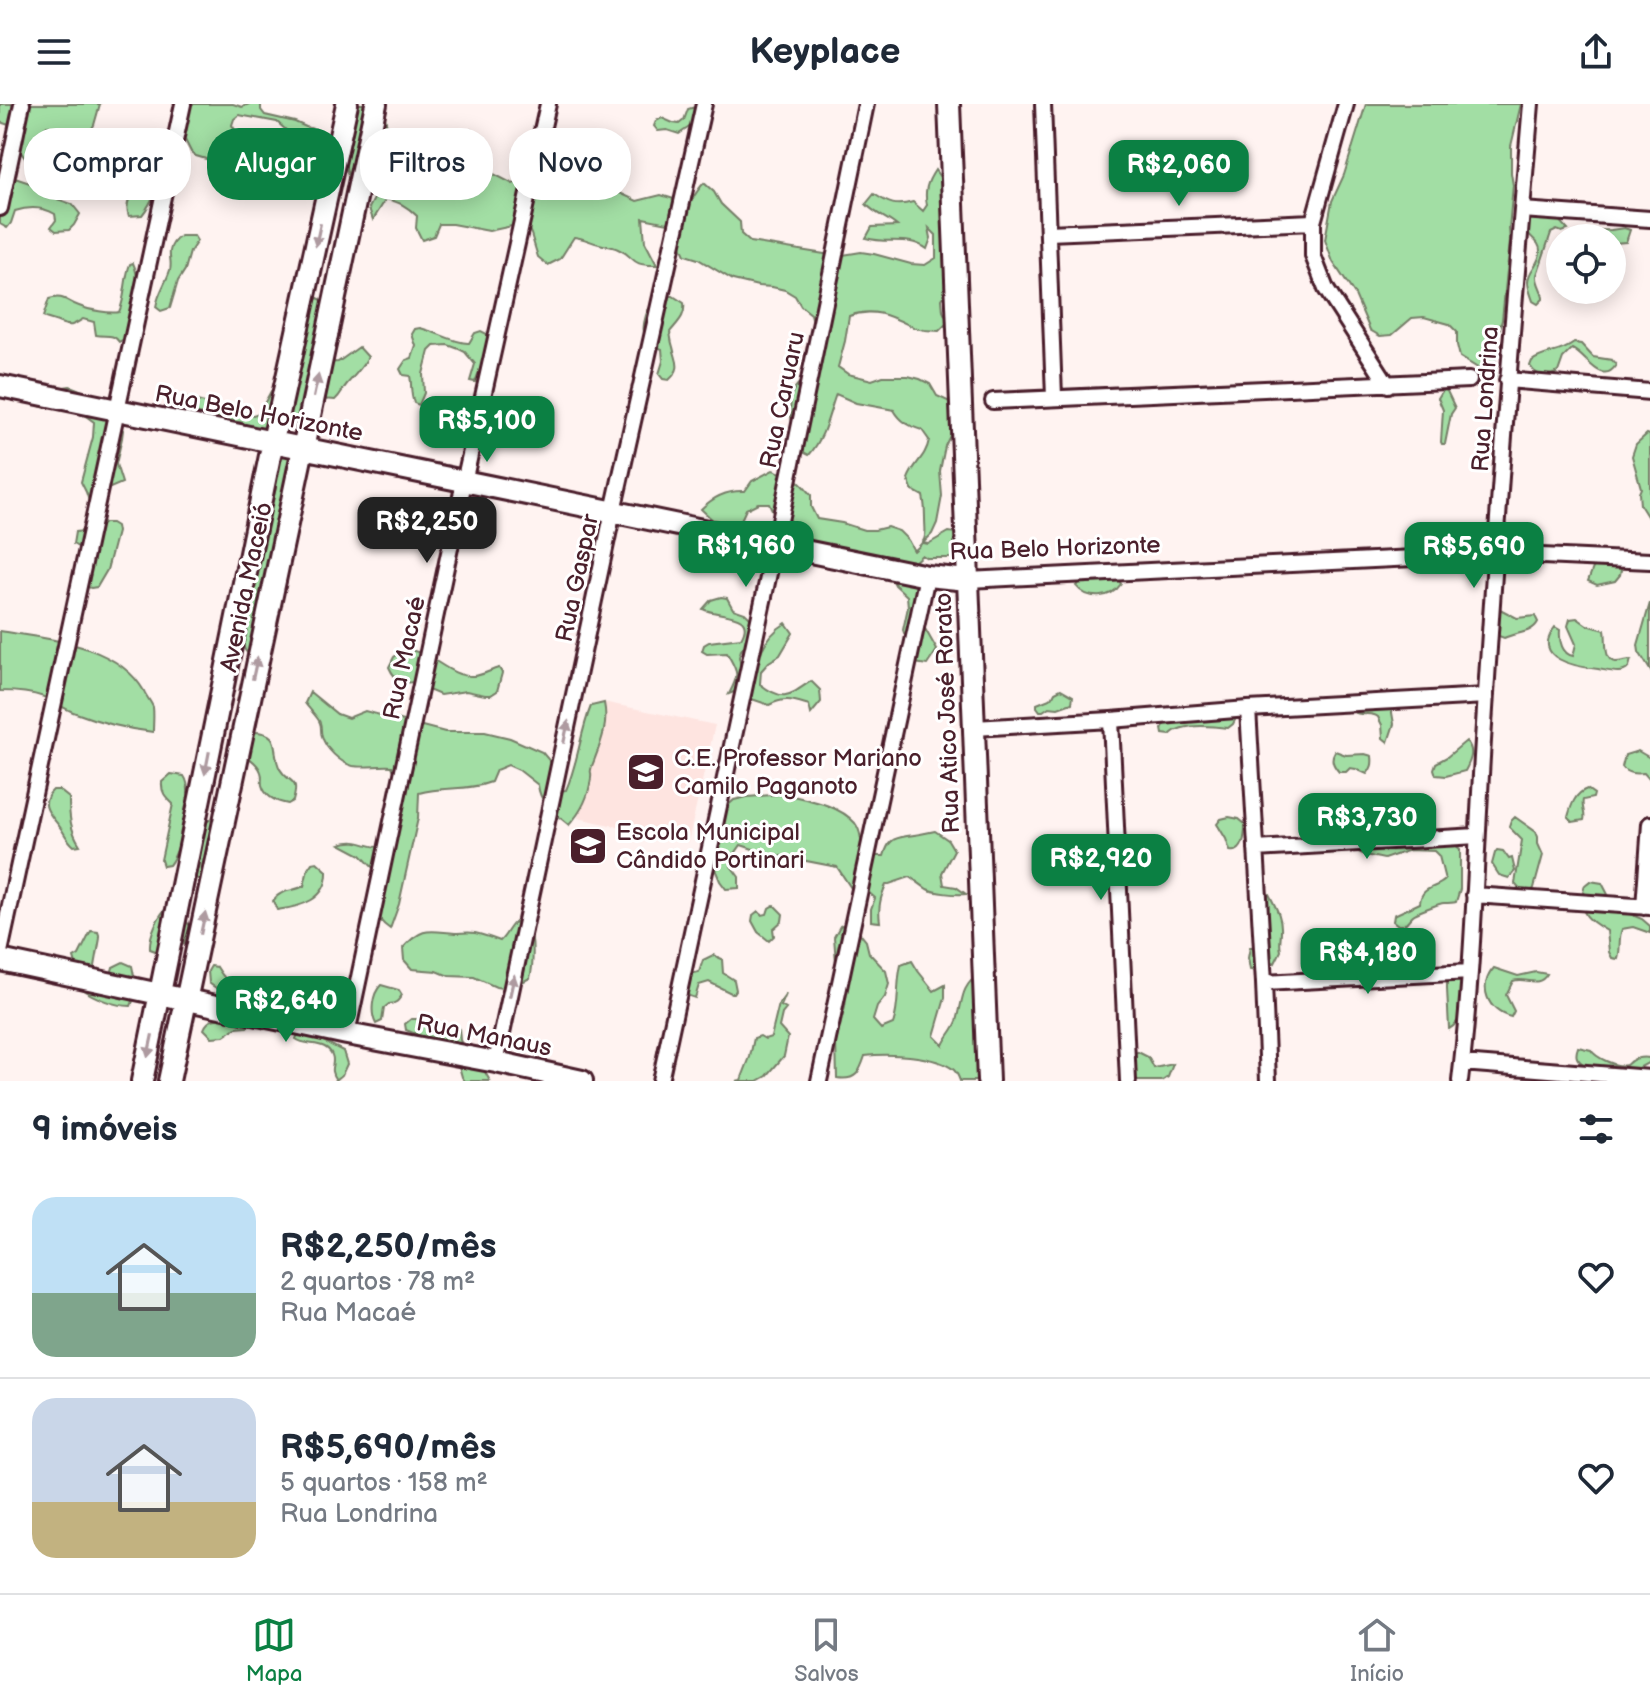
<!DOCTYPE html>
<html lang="pt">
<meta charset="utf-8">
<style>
:root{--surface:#fff;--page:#f2f2f3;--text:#1f2937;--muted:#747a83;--line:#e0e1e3;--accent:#0b8043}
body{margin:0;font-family:"Balsamiq Sans",sans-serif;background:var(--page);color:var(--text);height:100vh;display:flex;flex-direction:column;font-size:30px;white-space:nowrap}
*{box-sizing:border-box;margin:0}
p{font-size:26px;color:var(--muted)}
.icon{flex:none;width:44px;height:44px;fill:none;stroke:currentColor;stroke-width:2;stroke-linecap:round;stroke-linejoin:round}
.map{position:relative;height:977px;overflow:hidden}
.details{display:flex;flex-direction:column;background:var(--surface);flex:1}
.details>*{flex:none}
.guide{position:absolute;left:24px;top:24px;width:800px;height:72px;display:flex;gap:16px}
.tools{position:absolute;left:1546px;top:120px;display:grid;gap:16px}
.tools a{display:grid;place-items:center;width:80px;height:80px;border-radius:50%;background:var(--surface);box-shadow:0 4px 20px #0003;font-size:40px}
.price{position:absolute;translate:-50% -68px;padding:0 18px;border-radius:16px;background:var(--accent);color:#fff;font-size:26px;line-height:52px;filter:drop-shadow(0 2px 4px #0008)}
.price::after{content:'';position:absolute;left:50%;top:48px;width:24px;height:18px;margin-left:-12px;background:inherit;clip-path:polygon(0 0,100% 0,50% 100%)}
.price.current{background:#222;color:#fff}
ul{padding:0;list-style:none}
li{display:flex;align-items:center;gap:24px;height:200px;padding:0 32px}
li+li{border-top:2px solid var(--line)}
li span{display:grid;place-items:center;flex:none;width:224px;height:160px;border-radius:24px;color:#555}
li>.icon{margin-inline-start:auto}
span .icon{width:96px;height:96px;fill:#fffc;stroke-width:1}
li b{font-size:34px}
h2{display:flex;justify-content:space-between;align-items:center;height:96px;padding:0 32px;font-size:34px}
.pill{padding:0 28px;border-radius:32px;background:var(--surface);box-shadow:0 4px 20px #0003;font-size:28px;line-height:72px}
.pill.current{background:var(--accent);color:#fff}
header{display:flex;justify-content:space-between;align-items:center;height:104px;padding:0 32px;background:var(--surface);font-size:36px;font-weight:700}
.dock{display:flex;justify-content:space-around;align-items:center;height:112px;border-top:2px solid var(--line);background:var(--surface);font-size:22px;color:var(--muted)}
.dock a{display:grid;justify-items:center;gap:4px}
.dock .current{color:var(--accent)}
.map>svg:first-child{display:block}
.built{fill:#fee4e0}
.green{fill:#a2dea4;stroke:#767e68;stroke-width:2}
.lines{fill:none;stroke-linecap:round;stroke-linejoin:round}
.street-casing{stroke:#4a1f2b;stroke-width:20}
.secondary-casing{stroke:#4a1f2b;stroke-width:26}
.street{stroke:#fff;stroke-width:14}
.secondary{stroke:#fff;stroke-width:20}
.oneway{fill:#ae9aa0}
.labels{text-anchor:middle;stroke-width:6;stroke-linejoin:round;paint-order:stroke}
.street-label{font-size:24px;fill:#4a1f2b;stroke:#fff}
.poi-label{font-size:24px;fill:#4a1f2b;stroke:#fff;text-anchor:start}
</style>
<header><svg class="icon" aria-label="menu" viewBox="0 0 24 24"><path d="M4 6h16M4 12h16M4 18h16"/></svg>Keyplace<svg class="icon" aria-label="share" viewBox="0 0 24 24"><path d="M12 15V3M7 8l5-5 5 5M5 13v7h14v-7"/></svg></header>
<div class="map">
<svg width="1650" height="977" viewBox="0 0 1650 977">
<rect width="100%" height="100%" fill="#fff3f1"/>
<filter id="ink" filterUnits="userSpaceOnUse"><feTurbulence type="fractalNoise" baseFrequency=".0125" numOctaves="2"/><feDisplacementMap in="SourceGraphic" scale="16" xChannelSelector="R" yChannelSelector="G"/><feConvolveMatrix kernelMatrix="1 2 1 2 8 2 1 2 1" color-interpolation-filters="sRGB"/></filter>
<g filter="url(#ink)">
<!-- built -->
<path class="built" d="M603,598L715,621L688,738L578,714Z"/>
<!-- green -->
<path class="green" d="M0,0H100L94,21L87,32L58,23L46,22L36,46L25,54L18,44L12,22L0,18Z
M188,0H233L242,3L249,0H261V6L265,11L295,18L306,23L318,26L323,38L324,53L319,56L312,57L306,54L289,34L286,26L277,18L239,11L234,15L232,21L243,38C255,43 267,36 278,46L276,52L272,56L247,62L236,58H216L196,52L191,48L183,32Z
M356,0H382L387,22L396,30L430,42L439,52L451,53L462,47L465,36L471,26L479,35L480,63L513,80L535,71L546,74L558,71L581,84L611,85L637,97L661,91L674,95L677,107L668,119L643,114L645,138L657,161C628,162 637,153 618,145C612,142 605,142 599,140C590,138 584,134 574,133L560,155L548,161L538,153L531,130L526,119L489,127L452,120H439L434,132L422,136L416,124L417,112C407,102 399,98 386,95L373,116L369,104L375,93L371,82L348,73L343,49Z
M1366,0H1521L1511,42V69L1513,81L1509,125L1510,137L1502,216L1495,242L1496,272L1489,274L1481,266L1460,253L1457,241V228L1449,220L1424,213L1412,214L1392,231L1380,232L1370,226L1355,191L1333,158L1325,136L1332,97L1344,71Z
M695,3L691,22L679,30L667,26L658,27L654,22L656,17L662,14L673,19L679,20L684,16L688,5Z
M128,32C175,31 162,87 142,111L129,112C117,84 176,62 128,32Z
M935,66L942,76L946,88L943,117L949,128L950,183L942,195L943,207L948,218L939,227C931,226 920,227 913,223C890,212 874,203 849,212L845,237L838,263L848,270L872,276L883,272H908L920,275L930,280L937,292L948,297L957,306L956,319L945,342L940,367L942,392L937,419L932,430L923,439L928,440L949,428L961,430L960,444L952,454H927L922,451L912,460L913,473L924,498V523L937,546L927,561L915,559L903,526L908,503L907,492L895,481L890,470L779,434L774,410L769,399H758L746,405L741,416L731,423L719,422L701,405C714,392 728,386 745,387L752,377L773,366L794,373L803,382L811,391V403L817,415L842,419L864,426H875L887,423L899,427L908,436L914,447C929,434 925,431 925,414C925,406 925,401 923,392L912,386L908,375C914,359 926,353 929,336L922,326C909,322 901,318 894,306L856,299L836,290C828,312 825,333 809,351L797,345C793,334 793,324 791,312C789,290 791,284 809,271L814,222L811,210L801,202L795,192L785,186L772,183L758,182L733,176L698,155L685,151L680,140L686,118L684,105C693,97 695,88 704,79L714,88L721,100L740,118L741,130L750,138L837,152L861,148L874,150L911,160L925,161L936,154V131L929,124L931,134L927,145C907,131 888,141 866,134L872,123L897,122C886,113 875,110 866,100L874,90C889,100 896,103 913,98L923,107L927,101C924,87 927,78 935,66Z
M15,74L39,82L48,92L72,100L80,110L74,121L69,126L56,127L51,123L56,116L55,110C43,103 28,103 15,107L11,119L7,124L0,120V75Z
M1533,110L1554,111L1568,126L1562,128L1557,126L1551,129L1537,171C1536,180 1543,186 1543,195L1538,200L1533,197C1531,191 1528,184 1528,178C1528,166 1540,160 1540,148C1541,131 1514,133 1533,110Z
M1624,124L1630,126L1626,138L1614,139L1612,142V134H1583L1587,127L1611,126Z
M181,132H194L197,137L190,148L185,166L178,177L170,204L161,207L156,203C158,189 166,179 170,166C172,159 169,153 170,147C171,140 176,135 181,132Z
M133,159C143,179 133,210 130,232L119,238C113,229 106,233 96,231L94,218L83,215C72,222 71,223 60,219C54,216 49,216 43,213L49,195C63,190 67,198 79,202C89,206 110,210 119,208C126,193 124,175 130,160Z
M667,192H673L684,199C686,212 678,218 670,228C671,233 671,238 673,243C676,258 683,263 669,276L663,275L659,270L663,257L662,245C660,244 651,241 650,240C638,230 645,206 655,197C657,195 664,193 667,192Z
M318,194L330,200L326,259L338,258L359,243L368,253C362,264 355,271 347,280C342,286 341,291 335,296C315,293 309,305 299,319L290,312V299L308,201Z
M420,224C435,227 456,240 469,239L475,229L481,227L487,230V247L475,278L470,277L475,260L465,248L459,245L448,241L434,242L429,247L423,270L424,289L419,301L414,299C410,290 412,281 410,272L403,271L400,265L406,256L412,254L416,242L412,230L415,225Z
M1574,239L1581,240L1593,253L1612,256L1616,261C1602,283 1586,251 1572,245L1563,254L1558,268C1547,274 1537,273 1530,262L1532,257C1544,248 1560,250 1574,239Z
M70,282L88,289L120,321L123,326L122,334L116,360L122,379L103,387L91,403L86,388L81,378L93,333L94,318C86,311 74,306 63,304C52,303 45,306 35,300V293L51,285Z
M277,285L276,325H257L240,318H219L207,315L171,302L170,296L181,293L253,311L259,309L271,287Z
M1443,286L1447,287L1455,304L1451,310L1445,340H1442L1441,338L1443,306L1438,294Z
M516,301L522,303L524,308C521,314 502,325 495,327L491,323C493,311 505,302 516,301Z
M1647,330L1650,331V417L1640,401L1639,389L1641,384L1632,352L1636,340Z
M282,349L291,352L297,359L253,556L245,546L241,535L268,406L273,395L276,384L274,372Z
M104,419H111L116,422L117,428L107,466L97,483L91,484L84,482L81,445L73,440L75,428L94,426Z
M1598,461H1622L1620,471L1615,477L1597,481L1588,477L1593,464Z
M1093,473L1118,474L1121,480C1111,495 1088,497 1076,482L1081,478Z
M721,493L727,494L733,505L745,509L754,518L750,536L741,546L739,553L743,572L741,585L729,590C740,569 738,569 727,549L707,550L702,547L704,541L709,538L741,534C757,507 718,513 703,505L711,496Z
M1650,499V566L1639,548L1638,541Z
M1500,505L1517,514L1535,512L1538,518C1532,530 1516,528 1504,534L1496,531L1495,509Z
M1577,514L1587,521L1605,526C1607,535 1603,558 1616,558C1621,558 1626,556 1631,556C1629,561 1630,565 1624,567C1617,570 1605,566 1598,565C1577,563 1530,555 1555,523L1560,526C1559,537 1562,550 1573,552L1576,540L1568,522L1570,515Z
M786,519L793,529L780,551L769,558L761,567L760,580C784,599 790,591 811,577L820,586L821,598L811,610L809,601C792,596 785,593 769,601L746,593C753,567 760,534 786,519Z
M0,527C48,535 117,540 144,587C146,592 151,598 153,603C154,611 153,620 153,628C125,625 99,618 73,608C63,604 54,598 44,593C30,588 15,587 0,587Z
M405,546C432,546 447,573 473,572C482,572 490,566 499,564L502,569L497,587L491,591H485L466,587L440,591L428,586L420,575C406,583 395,577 389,563L394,553Z
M1061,585L1073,592L1072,599L1058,604L1049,603L1043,607H1040L1037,603V600L1052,594L1055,588Z
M310,588L337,610L348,614L365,607L445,628H485L510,634L542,648L558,667L555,687L566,686C578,659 580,629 591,602L604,599C609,622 600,641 592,662C589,671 592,665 591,674C589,692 581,708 569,721C555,709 540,701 538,681L519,666L508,661L496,666L491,678C468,687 443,682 419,689L418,714L399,800L390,825C367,809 375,793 377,768L361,751L340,740C361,733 366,745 385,743L397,674L392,662C379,661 365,664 353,662C340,659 325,644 322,632C320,628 322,623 320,619C319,614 308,604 305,599Z
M1391,603L1394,620L1388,638L1383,634L1382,621L1378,613C1370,607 1361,613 1354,608V605Z
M1232,609L1236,614L1233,620L1228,624C1213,622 1180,619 1170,631L1163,630L1162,625L1165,619Z
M253,628C284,628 270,647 280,665C289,681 300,672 293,697L288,700C277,698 265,693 262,681C261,675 263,674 261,668C259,661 253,657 248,653L228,665L224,661L232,636Z
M1466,637C1475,646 1471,656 1465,667L1446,672L1436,671L1434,665L1436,659L1447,653Z
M1335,647L1346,651L1365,650L1372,652C1373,660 1372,664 1367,670L1356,665L1350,664L1346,668H1339C1333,661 1330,655 1335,647Z
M1638,647L1650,654V676L1644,669C1635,670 1627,670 1622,663L1625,651Z
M171,670L184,672C195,687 181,747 169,761L163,762L161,756L173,700C166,693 161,689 162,678Z
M1587,685L1594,690L1593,694L1583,696C1581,703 1586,710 1584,716L1573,718L1568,713C1571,702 1575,689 1587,685Z
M53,686H59L69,694C69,711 70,726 80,741L74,742C68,737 66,733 62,726C54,713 36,702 53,686Z
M784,690C808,696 838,700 855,719C862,728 859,735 864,743C866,747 870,749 873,752H884C888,737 893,734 907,732C917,731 926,729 935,727L948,736L954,746L942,769L944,781L956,783L966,790C956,791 935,789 927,785C921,781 915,776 910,773L886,781C880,794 878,804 880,818L871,817V805L875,794L866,786L851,784L837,763L765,749L741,741L734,751L731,762L739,773V784L726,785L720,777L710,753L725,704L734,696L747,693Z
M1229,713L1239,715L1245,720C1245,731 1244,750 1230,747L1226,735L1217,720L1221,715Z
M1515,713L1536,728L1538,733V740L1543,751L1534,784L1529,791L1523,789L1515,780L1522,736L1509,723L1511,717Z
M211,715L217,716L205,778L193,773L201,722Z
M1451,738L1460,745V785L1456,798C1452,799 1448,799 1444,799C1440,799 1415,809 1413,811C1410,814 1407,818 1404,821H1398L1393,817L1394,811L1420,799C1421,782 1436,785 1445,776L1439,752L1434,747L1410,746L1384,755L1365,751L1354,746Z
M1497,746L1503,747L1509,755L1512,754L1515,767L1509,774L1499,771L1492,760L1495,749Z
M317,758L327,767C328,796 300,803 277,806L273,797C280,785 293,788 304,782L308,765L312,759Z
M1590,777L1602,779L1615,804L1642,815L1650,822V829L1633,823L1622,825C1618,835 1621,845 1618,855L1612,854L1609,848L1607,827C1590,817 1578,810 1583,789C1585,779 1583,783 1590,777Z
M1269,790C1275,802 1282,812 1281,827C1281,835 1279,839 1281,847L1275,859L1270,856L1267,851L1256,867L1250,866L1248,854L1250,843H1256L1263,791Z
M774,801L783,810L782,817L773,825L774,832L769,837L758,828L752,817L753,811L758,807L762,811L767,810L769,804Z
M169,802L175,803L190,822L184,840C173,848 162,851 150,845C149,832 158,810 169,802Z
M516,817C519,818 526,821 528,824C535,832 533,863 530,874L508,885L496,883L474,873L449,872L437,867L412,865L404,856L403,844C423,822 429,827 455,829C462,829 469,828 475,829C484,831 492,834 500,837C507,831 509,822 516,817Z
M850,817L866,837L869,849L886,867L889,880L885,893L877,903L873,916L881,925L893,920C900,901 896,881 901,861L912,857L918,867L934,887L945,881V894L934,932L943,941C947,932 954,926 957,917C963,897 960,883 979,870L985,977H960C959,974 956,968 954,966C937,951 887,949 865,952C860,967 857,977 837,974L836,938L845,903L848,879L845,867L836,858L834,833L840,822Z
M91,827L98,828L100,834L94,868L110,875L113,863L123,858L132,862C135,875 137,890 131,902C113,902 92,892 78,883V867L74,854L79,851Z
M713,851L722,855L723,869L734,876L736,886L734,889H731L709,878L699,881L695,894L689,892L685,884L690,870L699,868L703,856Z
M1379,852L1385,854V865C1372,869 1353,868 1341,863L1340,857L1347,854Z
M211,862L217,863C221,870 228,879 236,883C249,889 259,883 267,898L253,919L247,923L236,924L224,932L212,933L204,925C209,911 224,915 236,914L248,901C238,889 221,890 209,879L208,867Z
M1494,864L1518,872L1536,868L1547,870C1538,885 1525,872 1513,877L1506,891L1514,907L1511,913C1488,908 1477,882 1494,864Z
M1451,874H1458L1463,877C1463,893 1465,917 1449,925L1447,885V879Z
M381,881L399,886L402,891C398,897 396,900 389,900L384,904L382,917L376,920C370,909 372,890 381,881Z
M786,890L781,902L786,905L782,910L779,923L788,933L784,952L767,972L758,977H736L741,976L750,953L754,934L760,932L765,935L771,933L779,900Z
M411,915H434L447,923L455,919L459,924L460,936L465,948L480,959L490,977H465L462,973L457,955L423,933L406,926L405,920Z
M308,924L321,936L343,947L347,960L342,971L336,976C327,964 336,961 332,951C326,936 306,943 296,935L298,930Z
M1578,943L1591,946C1595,953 1617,964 1626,961C1628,960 1629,958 1631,957C1637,953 1643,953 1650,954V958L1631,968L1583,960C1576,955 1575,951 1578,943Z
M1138,948L1148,953L1154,964L1173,960L1168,973L1162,977H1128L1131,949Z"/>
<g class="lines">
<defs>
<path id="street" d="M1043,0L1054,293
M1346,0L1313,118V152L1326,185L1388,281
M0,104L22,0
M1522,106L1650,115
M1048,129L1313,118
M1507,276L1650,288
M993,297L1469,276
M968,476L1496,450L1650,457
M1248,605L1264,879L1268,977
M1111,616L1128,977
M974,624L1111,616L1248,605L1486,592
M1256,745L1477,732
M1474,791L1650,803
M1644,803L1650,720
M0,848L183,0
M1264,879L1470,868
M347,930L464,378L548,0
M496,958L613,407L704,0
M1462,959L1650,974
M660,977L775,441L866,0
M819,977L927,472
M1460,977C1474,859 1476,740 1484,621C1497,414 1513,207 1531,0"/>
<path id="secondary" d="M949,0L988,977
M0,282L927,472L968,476
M0,856L347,930L496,958L582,977
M142,977L273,337L347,0
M169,977L376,0"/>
</defs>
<!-- street casing -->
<use href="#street" class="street-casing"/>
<!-- secondary casing -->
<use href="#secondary" class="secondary-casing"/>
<!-- street -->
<use href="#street" class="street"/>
<!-- secondary -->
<use href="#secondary" class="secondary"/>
</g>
<!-- one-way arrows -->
<defs><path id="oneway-solid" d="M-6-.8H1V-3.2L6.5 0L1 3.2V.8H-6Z" transform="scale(2)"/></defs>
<g class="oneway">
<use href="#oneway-solid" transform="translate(318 131) rotate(102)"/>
<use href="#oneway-solid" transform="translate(316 282) rotate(-78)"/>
<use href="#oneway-solid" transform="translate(255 564) rotate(-78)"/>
<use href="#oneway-solid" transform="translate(566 628) rotate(-78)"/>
<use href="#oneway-solid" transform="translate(207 659) rotate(101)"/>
<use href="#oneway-solid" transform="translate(203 819) rotate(-78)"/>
<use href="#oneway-solid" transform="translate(512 882) rotate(-78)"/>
<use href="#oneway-solid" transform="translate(150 942) rotate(102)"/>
</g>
</g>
<!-- icons -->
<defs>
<symbol id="school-square" viewBox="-11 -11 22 22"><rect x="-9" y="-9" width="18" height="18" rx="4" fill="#4a1f2b" stroke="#fff"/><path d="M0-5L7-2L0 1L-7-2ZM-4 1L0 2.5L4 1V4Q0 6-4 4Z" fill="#fff"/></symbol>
</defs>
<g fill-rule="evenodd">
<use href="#school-square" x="624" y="646" width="44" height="44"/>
<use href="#school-square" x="566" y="720" width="44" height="44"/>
</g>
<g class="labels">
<!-- street labels -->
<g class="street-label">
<text transform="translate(1485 295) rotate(-86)" y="8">Rua Londrina</text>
<text transform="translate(782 296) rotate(-78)" y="8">Rua Caruaru</text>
<text transform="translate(259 309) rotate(11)" y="8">Rua Belo Horizonte</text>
<text transform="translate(1055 444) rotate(-2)" y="8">Rua Belo Horizonte</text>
<text transform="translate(577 474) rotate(-78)" y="8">Rua Gaspar</text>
<text transform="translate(246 483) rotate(-78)" y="8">Avenida Maceió</text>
<text transform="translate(404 554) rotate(-78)" y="8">Rua Macaé</text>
<text transform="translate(947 609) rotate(-92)" y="8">Rua Atico José Rorato</text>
<text transform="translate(484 931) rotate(11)" y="8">Rua Manaus</text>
</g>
<!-- poi labels -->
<g class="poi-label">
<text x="674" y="662">C.E. Professor Mariano<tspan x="674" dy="28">Camilo Paganoto</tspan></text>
<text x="616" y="736">Escola Municipal<tspan x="616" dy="28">Cândido Portinari</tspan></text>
</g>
</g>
</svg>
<div class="tools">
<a><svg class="icon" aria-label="locate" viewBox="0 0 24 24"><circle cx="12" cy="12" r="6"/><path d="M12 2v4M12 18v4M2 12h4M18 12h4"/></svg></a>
</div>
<b class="price" style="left:1179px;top:104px">R$2,060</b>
<b class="price" style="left:487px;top:360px">R$5,100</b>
<b class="price current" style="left:427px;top:461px">R$2,250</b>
<b class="price" style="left:746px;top:485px">R$1,960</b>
<b class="price" style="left:1474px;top:486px">R$5,690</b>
<b class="price" style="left:1367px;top:757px">R$3,730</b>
<b class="price" style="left:1101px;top:798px">R$2,920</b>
<b class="price" style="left:1368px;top:892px">R$4,180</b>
<b class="price" style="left:286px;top:940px">R$2,640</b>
<div class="guide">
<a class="pill">Comprar</a>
<a class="pill current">Alugar</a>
<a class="pill">Filtros</a>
<a class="pill">Novo</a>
</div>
</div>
<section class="details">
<h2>9 imóveis<svg class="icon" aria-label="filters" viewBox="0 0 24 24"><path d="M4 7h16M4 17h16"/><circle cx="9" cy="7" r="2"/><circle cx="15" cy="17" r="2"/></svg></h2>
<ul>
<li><span style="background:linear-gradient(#bfe0f5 60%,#7fa58c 0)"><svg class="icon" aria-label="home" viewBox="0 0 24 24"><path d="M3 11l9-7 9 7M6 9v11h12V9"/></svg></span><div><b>R$2,250/mês</b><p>2 quartos · 78 m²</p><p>Rua Macaé</p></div><svg class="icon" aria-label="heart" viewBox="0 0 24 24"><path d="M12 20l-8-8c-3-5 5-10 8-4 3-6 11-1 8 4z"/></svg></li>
<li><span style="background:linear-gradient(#c9d6e8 65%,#c2b280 0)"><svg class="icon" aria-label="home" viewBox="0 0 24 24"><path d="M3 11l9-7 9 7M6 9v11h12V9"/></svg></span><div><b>R$5,690/mês</b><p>5 quartos · 158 m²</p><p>Rua Londrina</p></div><svg class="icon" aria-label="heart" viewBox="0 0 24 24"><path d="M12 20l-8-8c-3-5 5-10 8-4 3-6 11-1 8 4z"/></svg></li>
</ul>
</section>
<nav class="dock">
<a class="current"><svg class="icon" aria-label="map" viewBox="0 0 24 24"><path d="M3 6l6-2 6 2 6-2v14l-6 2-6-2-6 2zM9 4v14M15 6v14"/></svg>Mapa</a>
<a><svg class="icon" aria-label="saved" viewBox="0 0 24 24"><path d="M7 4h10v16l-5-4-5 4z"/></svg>Salvos</a>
<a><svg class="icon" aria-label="home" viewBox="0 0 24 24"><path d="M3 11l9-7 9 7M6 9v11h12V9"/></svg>Início</a>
</nav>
